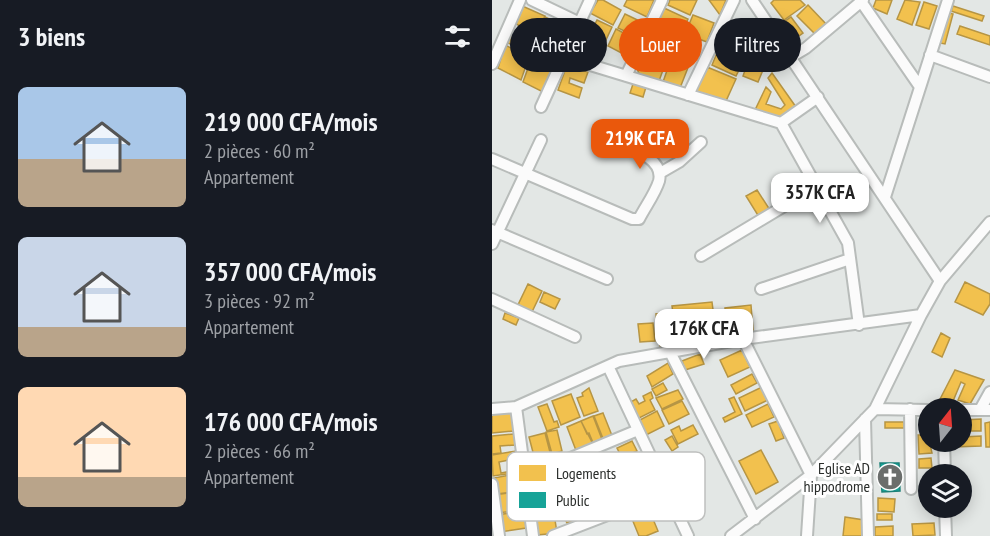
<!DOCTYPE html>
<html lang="fr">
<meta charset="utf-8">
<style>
:root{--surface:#171b24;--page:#20242c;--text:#f1f3f6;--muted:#9ea1a6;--accent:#ea580c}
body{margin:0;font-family:"PT Sans Narrow",sans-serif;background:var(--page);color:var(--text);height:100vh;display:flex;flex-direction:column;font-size:22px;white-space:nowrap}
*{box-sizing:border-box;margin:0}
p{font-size:20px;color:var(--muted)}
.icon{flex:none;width:33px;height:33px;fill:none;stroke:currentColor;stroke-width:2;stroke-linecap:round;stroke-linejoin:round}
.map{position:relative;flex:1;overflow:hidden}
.drawer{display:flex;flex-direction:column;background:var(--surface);width:492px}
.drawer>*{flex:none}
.guide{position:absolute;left:18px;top:18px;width:390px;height:54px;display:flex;gap:12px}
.needle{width:39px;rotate:17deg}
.controls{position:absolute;left:426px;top:398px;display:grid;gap:12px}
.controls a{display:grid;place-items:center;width:54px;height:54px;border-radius:50%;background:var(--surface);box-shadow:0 3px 15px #0003;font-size:30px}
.price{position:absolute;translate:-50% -51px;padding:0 14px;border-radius:12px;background:#fff;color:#222;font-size:20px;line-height:39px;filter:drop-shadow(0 2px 3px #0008)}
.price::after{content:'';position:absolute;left:50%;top:36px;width:18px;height:14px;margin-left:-9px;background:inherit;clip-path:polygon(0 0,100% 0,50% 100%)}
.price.current{background:var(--accent);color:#fff}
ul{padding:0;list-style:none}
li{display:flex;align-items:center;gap:18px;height:150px;padding:0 18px}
li span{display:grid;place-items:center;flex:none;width:168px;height:120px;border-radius:9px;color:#555}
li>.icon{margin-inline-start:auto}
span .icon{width:72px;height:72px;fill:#fffc;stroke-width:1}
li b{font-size:26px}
h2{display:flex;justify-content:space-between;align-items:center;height:72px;padding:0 18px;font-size:26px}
.tag{padding:0 21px;border-radius:27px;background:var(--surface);box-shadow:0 3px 15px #0003;font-size:21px;line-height:54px}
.tag.current{background:var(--accent);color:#fff}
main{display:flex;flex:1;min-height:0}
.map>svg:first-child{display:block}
.homes{fill:#f2c14e;stroke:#b69544;stroke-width:1.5;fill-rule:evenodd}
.public{fill:#17a398;stroke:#1d8077;stroke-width:1.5}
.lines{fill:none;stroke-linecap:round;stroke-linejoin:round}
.minor-casing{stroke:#b8bcba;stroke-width:14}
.minor{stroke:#fbfbfb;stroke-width:10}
.labels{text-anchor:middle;stroke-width:6;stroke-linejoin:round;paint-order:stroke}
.poi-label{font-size:16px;fill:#2a2d2b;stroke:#fff;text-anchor:end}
.key{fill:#fff;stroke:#bfc0bf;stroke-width:1.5}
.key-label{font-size:16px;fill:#2a2d2b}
</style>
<main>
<section class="drawer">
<h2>3 biens<svg class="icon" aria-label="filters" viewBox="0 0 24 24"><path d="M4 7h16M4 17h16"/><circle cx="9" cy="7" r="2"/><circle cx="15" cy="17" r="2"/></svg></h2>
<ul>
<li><span style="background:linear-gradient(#a9c7e8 60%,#b9a48a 0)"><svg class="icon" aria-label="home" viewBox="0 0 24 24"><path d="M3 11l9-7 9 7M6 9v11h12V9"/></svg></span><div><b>219 000 CFA/mois</b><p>2 pièces · 60 m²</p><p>Appartement</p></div></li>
<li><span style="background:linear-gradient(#c9d6e8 75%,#b9a48a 0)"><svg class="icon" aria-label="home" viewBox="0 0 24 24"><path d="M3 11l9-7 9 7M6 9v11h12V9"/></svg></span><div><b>357 000 CFA/mois</b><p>3 pièces · 92 m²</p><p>Appartement</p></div></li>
<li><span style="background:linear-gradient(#ffd9b3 75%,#b9a48a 0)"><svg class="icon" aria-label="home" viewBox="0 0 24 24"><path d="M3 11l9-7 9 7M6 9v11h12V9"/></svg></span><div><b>176 000 CFA/mois</b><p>2 pièces · 66 m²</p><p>Appartement</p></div></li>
</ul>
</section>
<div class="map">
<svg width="498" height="536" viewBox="0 0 498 536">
<rect width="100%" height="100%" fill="#e3e7e5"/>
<!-- homes -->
<path class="homes" d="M106,0H111L129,10L121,25L98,13Z
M135,0H162L155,17L132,6Z
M178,0H205L198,15L176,5Z
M217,0H234L228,15Z
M282,0H308L313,5L292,20L279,3Z
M384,0H400L395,14L381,8Z
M413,0L428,2L420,25L405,19Z
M432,2L445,6L437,29L424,25Z
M28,5L53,16L44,34L20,22Z
M316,5L335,25L324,35L305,16Z
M461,6L492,16L490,21L459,11Z
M172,8L196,19L189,33L166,23Z
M457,13L461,14L453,44L448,43Z
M133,14L156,25L149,39L126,28Z
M201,15L222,23L215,42L193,34Z
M53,17L80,30L72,47L45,34Z
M299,17L311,33L304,38L292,22Z
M105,20L120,27L113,42L91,31L93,29L99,32Z
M246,21L262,44L254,48L251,56L226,48L232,30Z
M468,26L498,36V45L465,34Z
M165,27L188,39L181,52L158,40Z
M28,28L45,36L37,53L14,42L17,36L23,39Z
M124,29L147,41L139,58L116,46Z
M86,33L111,45L103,64L77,51Z
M44,42L58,49L61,44L71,49L64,64L39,52Z
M155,42L179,56L175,65L158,57L155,64L171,70L167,81L148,76L144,66Z
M13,45L37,57L29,80L6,68Z
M225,53L250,64L244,76L220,65Z
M40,57L63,67L53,93L31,82Z
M179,59L197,65L188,88L171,82Z
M257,59L273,65L266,82L251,76Z
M75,65L96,72L92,83L78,78L77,83L90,88L87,98L66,90Z
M215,67L244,79L234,101L204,91Z
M280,73L304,107L292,118L263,110L274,87L279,92L274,104L289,109L293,105L276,78Z
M141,84L154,87L151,97L138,93Z
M265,190L278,210L267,217L254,196Z
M473,282L498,294V304L491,315L463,302Z
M36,284L50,291L38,316L24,309Z
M52,292L68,299L63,309L48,302Z
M220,302L225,340L185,344L180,306Z
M259,305L261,330L235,332L233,308Z
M179,312L183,344L168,346L164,314Z
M13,313L27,318L24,325L11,319Z
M161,323L163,341L148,342L146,324Z
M449,333L458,338L450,357L440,352Z
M250,350L258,367L236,377L228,360Z
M208,354L212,364L193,370L190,361Z
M176,363L181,374L160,387L155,376Z
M463,370L492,380L478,404L466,400L473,384L469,382L459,406L445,405Z
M260,374L265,383L244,394L239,385Z
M171,383L175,390L164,396L160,389Z
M270,387L276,400L253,411L247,398Z
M97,388L106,411L92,416L85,398L91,396L90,393Z
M186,390L191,399L170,409L164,398Z
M159,392L161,398L158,400L163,410L145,419L137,403L144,399L147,404L153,401L151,396Z
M79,394L88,417L69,425L60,401Z
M242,397L250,414L233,422L231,418L243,412L237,399Z
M190,401L197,414L177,424L170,410Z
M55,404L62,422L65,421L67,427L55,431L46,407Z
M276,404L282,417L260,427L254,415Z
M19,408L22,431L0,433V410Z
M165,411L172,426L152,436L144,422Z
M111,413L121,438L112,441L102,416Z
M101,416L111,442L102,445L97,433L95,434L89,421Z
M489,419V431H470V420Z
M89,421L102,446L85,453L75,427Z
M286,421L292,438L284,441L277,424Z
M393,422H412V428H393Z
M498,422V447H494L493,423Z
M201,425L206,434L186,444L179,430L187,426L189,431Z
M65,430L70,451L60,454L54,432Z
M53,433L59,456L43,460L37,437Z
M22,434L23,445L8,446L9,453L0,454V436Z
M426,435H436L440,453L427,454Z
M180,436L186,447L180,451L173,440Z
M489,436V446L462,447L461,441H470V437Z
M140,441L145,451L130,458L125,448Z
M269,450L286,482L264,494L247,461Z
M24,451L27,472L1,476L0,455ZM17,460L19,471L9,473L7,462Z
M439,458L440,468H427V459Z
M24,474L26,491L5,494L2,478Z
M50,479L54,520H63L65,533L45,535L39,482Z
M29,491L32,510L5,513L2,495Z
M82,496L91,516L75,523L65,503Z
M386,498L403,499L402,512L386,511Z
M156,507L166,531L154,536H147L138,514Z
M32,511L34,528L8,532L5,515Z
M385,514H400V520H385Z
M353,517L372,520L370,536H351Z
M442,523L443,535L421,536L420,524Z
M401,526V536H383V527Z"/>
<!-- public -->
<path class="public" d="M388,463H407L408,491L390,492Z"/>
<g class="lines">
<defs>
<path id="minor" d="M40,0L88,23
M260,0L448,281
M368,0L428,87
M438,55L498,77
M72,57L289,123L356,243L367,325
M299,57L314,48L371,0
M0,64L28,0
M134,76L170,0
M196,95L242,0
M49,107L98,0
M289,123L326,97
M0,159L140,219H147C153,207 163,194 167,181C173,156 133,147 116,139
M168,173L187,162L209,142
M393,197L456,0
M0,230L115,279
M0,244L49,140
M209,256L324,187
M269,289L358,259
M0,299L83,337
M251,339L319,475L315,536
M178,352L263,519
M116,366L196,536
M24,407L41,536
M0,409L24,407L127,361L251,339L429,315
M383,409L436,410
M418,409L419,489
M470,410H498
M488,410L498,392
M373,419L376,536
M452,441L453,474
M33,474L57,467L146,430
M0,484L7,536
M453,507L454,536
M61,536L175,492
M239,536L319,475L383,409L429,315L448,281L498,222"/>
</defs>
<!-- minor casing -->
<use href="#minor" class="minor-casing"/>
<!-- minor -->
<use href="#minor" class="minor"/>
</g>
<!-- icons -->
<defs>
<symbol id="church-disc" viewBox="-11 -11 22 22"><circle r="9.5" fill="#6b6e6c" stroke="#fff"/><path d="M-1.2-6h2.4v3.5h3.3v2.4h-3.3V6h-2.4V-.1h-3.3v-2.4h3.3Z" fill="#fff"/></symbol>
</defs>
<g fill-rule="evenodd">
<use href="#church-disc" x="383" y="462" width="30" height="30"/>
</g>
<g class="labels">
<!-- poi labels -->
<g class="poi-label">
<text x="378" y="474">Eglise AD<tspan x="378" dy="18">hippodrome</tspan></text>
</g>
</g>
<!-- legend -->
<rect x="15" y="452" width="198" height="69" rx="9" class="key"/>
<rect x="27" y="465" width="27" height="16" fill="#f2c14e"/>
<rect x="27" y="492" width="27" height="16" fill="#17a398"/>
<g class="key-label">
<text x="64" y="479">Logements</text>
<text x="64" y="506">Public</text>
</g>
</svg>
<div class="controls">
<a><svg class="needle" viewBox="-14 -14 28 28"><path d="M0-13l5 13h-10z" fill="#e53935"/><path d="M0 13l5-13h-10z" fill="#9ea1a6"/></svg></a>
<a><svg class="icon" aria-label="layers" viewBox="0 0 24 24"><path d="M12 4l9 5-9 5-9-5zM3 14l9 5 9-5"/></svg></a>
</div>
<b class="price current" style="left:148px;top:170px">219K CFA</b>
<b class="price" style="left:328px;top:224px">357K CFA</b>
<b class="price" style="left:212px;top:360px">176K CFA</b>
<div class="guide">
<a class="tag">Acheter</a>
<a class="tag current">Louer</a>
<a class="tag">Filtres</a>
</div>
</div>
</main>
